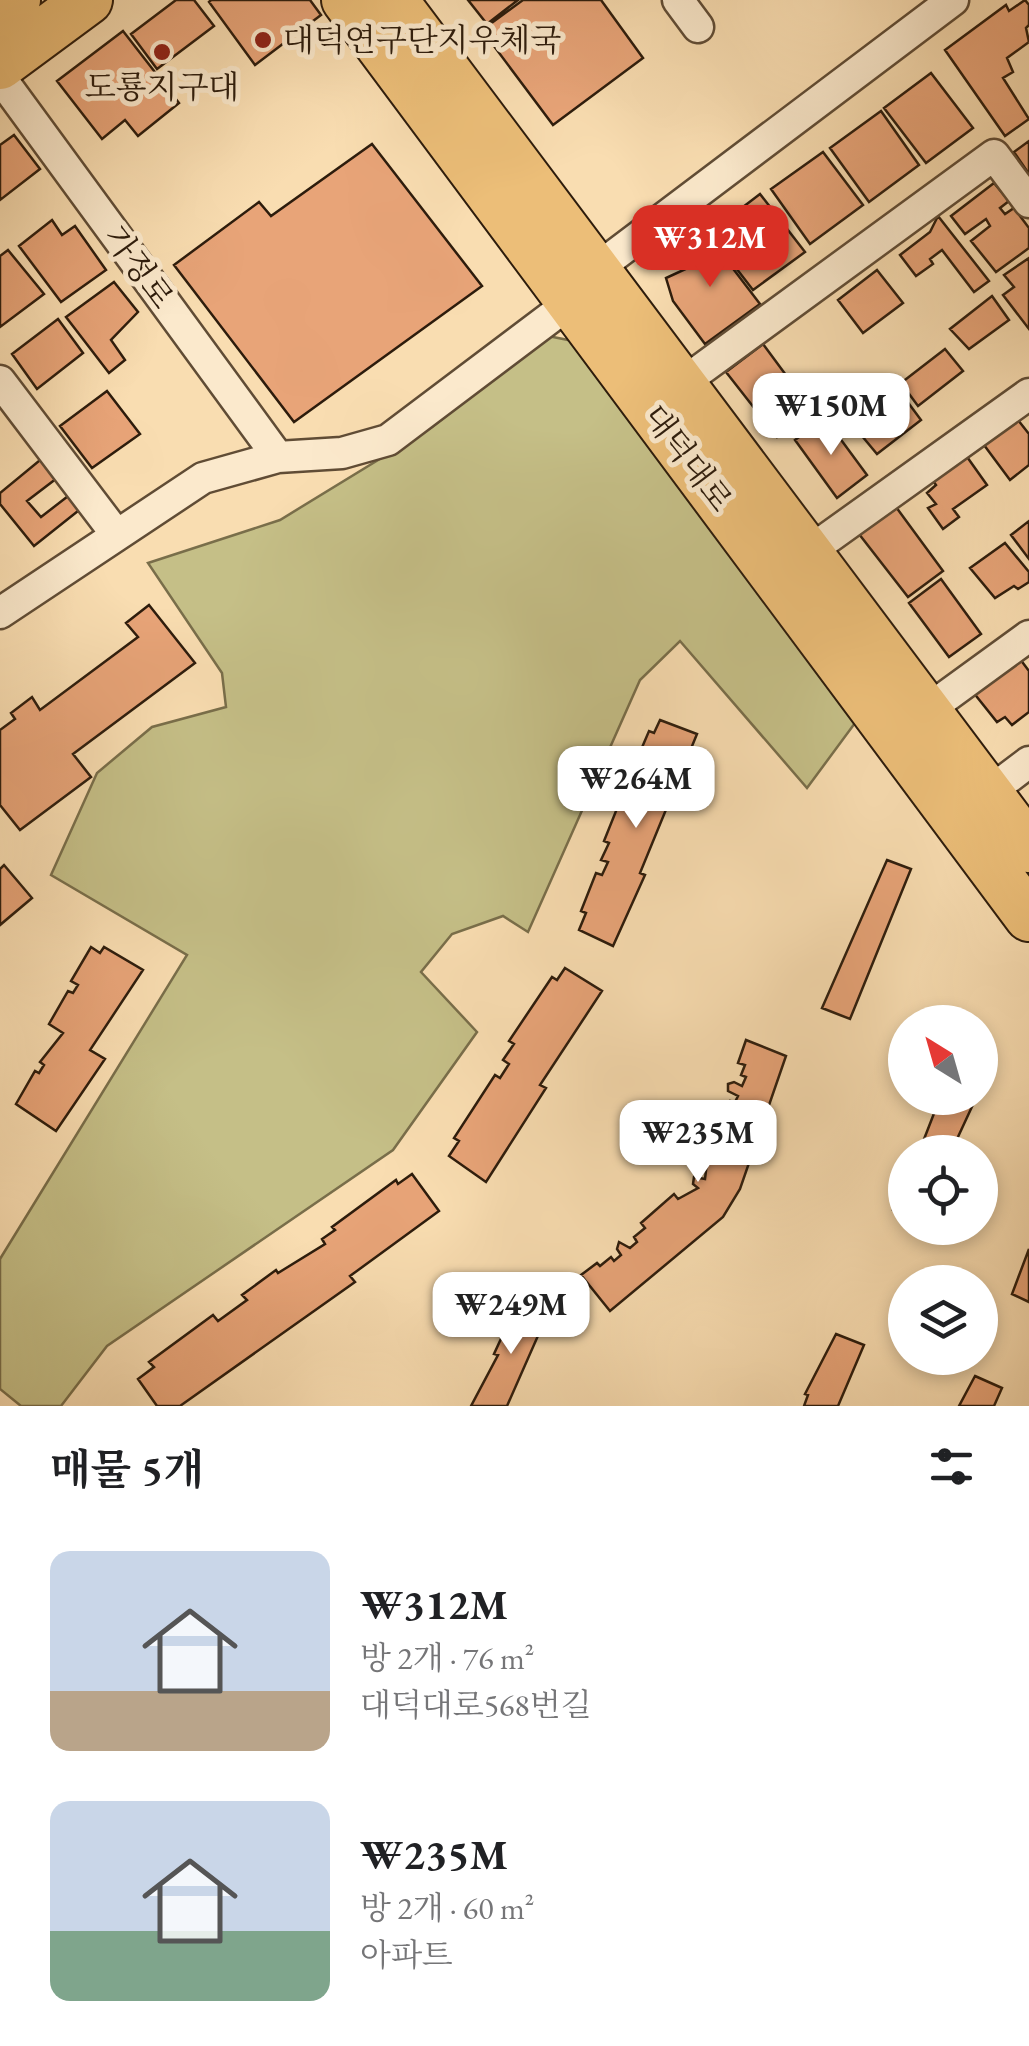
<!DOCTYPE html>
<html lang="ko">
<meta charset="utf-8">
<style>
:root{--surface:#fff;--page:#f2f2f2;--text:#202124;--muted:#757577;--accent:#d93025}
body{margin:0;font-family:"EB Garamond","Noto Serif KR",serif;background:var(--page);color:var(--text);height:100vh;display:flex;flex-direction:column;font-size:38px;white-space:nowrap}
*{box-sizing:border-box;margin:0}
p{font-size:32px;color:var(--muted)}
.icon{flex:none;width:55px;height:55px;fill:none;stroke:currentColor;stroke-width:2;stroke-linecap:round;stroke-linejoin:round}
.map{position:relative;height:1406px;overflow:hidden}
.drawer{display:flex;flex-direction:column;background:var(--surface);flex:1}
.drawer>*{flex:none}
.needle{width:65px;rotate:323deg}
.fabs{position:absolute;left:888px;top:1005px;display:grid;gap:20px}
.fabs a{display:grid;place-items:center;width:110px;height:110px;border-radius:50%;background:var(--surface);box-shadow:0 5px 15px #0003;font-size:50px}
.price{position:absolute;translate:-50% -85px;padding:0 22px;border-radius:20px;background:#fff;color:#222;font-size:32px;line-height:65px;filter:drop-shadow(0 2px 5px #0008)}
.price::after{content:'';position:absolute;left:50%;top:60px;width:30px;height:22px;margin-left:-15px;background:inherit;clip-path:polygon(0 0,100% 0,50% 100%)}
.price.current{background:var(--accent);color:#fff}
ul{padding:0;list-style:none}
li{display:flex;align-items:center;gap:30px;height:250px;padding:0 50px}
li span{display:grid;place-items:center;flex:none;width:280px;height:200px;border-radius:20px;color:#555}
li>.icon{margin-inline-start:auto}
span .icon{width:120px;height:120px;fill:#fffc;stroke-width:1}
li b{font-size:42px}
h2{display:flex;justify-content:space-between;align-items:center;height:120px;padding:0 50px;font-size:42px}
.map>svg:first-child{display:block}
.green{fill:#c5bf87;stroke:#796e4a;stroke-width:2.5}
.building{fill:#e8a478;stroke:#2d1c0c;stroke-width:2.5}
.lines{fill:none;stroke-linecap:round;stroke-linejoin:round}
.street-casing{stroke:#604c35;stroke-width:35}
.primary-casing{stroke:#2d1c0c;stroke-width:52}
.street{stroke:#fbe9cc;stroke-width:30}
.primary{stroke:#ecbe78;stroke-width:48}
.poi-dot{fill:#8f2418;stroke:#fbe9cc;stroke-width:4}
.labels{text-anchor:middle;stroke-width:10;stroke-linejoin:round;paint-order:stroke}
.poi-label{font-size:32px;fill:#2d1c0c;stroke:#fbe9cc;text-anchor:start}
.street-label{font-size:32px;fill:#2d1c0c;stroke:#fbe9cc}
</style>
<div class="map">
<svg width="1029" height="1406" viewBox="0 0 1029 1406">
<rect width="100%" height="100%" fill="#f9ddb1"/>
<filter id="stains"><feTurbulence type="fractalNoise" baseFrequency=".002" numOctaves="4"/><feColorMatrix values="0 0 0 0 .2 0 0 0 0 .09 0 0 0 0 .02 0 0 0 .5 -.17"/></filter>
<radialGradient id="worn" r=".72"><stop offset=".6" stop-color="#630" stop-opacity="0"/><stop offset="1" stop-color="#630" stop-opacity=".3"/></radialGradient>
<!-- green -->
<path class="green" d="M548,336L578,342L855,723L807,788L680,641L640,680L528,932L503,916L452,934L421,972L477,1032L393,1150L107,1346L61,1406H21L0,1389V1259L187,955L51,875L97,773L152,727L226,707L222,673L148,563L280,520L432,427Z"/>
<!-- building -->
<path class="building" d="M176,0H194L214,26L157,69L131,34Z
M211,0H310L321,15L255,65L209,2Z
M468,0H518L487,24Z
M523,0H601L643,58L553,125L482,30Z
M1025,0L1029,5V25L1026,28L1029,42L1007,58L1013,72L1003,78L1029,119L1005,136L945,50L1006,5L1009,11Z
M123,31L179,103L138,136L125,120L102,139L57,81Z
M931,73L973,128L926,163L884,108Z
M881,111L919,165L869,202L830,148Z
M14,135L40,169L0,200V145Z
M1029,141V174L1014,152Z
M372,144L482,286L294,422L174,265L259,202L271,216Z
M823,152L863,205L810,244L771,189Z
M994,183L1009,201L1000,208L1005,214L1014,208L1029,228V248L996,272L971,241L990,226L986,219L965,234L951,216Z
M760,194L805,252L753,290L709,233Z
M938,216L989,281L974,292L942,250L930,259L933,264L916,276L900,255L930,232Z
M52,220L62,235L75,226L106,270L61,302L19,246Z
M702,228L760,304L705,344L673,301L666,278L690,267L695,260L682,242Z
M8,250L44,294L0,327V256Z
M1029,258V329L1003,295L1014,287L1004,275Z
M877,270L903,303L863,333L838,300Z
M114,282L138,312L111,340L125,360L109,373L66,317Z
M992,296L1009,320L969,349L950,329Z
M58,319L83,353L37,389L12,354Z
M763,344L797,390L812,378L829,400L777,437L726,372Z
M945,349L963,371L918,406L901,383Z
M898,389L921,420L877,454L852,424Z
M107,391L140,434L92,468L60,426Z
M825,418L867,475L837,498L795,440Z
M1018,420L1029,434V465L1010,480L984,445Z
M965,454L987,485L953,509L959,517L943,529L928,508L936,504L927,493L936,485L931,478Z
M45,456L61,475L27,501L41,517L72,493L83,507L34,546L0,504V493Z
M896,507L943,571L908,597L859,534Z
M1029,521V559L1011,535Z
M1005,543L1029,572V582L1018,589L1014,586L995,598L970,568Z
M941,579L981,634L949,657L909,603Z
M149,605L195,663L73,754L91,777L20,830L0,805V730L15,719L11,713L32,697L40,710L138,637L126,623Z
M1020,659L1029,671V712L1012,725L1005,717L997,722L973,692Z
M660,720L697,734L640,873L645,875L613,946L579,930L586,913L581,911L596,873L602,875L608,862L601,860L609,843L604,841L620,801L625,803L638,773L632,771L649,731L654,733Z
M887,860L911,869L850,1019L822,1008Z
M4,865L32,898L0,925V869Z
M91,947L100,953L104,947L143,970L90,1050L105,1059L56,1131L16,1104L35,1071L39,1073L44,1065L40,1062L63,1033L49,1024L68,991L73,993L78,985L71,981Z
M565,968L602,991L540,1085L546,1088L486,1182L449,1156L459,1141L454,1138L495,1075L500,1078L509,1064L503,1060L514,1044L509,1041L552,977L557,980Z
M746,1040L786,1056L740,1189L723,1217L610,1311L581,1275L597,1263L600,1266L611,1257L614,1261L621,1255L617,1249L619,1242L630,1248L637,1242L634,1237L645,1228L641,1223L674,1194L678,1199L698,1188L693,1184L694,1177L705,1179L707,1162L701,1160L720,1109L725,1111L730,1101L735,1102L738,1096L728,1091V1084L734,1082L742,1086L746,1077L741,1075L745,1065L738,1063Z
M940,1098H976L951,1152H919Z
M412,1174L439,1211L350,1276L355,1282L180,1406H157L138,1379L154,1367L149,1362L213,1315L218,1321L247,1300L242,1295L276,1270L278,1273L325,1244L322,1239L335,1230L332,1227L396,1180L398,1184Z
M905,1177V1216L893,1210Z
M1029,1249V1302L1012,1294Z
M521,1303L548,1313L507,1406H471L498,1355L494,1354L512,1315L515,1316Z
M836,1334L864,1345L838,1406H804L808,1395L805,1394Z
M975,1376L1002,1388L994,1406H959Z"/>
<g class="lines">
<defs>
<path id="street" d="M678,0L698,27
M0,77L278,457
M595,270L953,0
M0,381L116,534
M681,384L994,155L1029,202
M807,553L1029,394
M0,613L203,478L278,457L342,453L388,440L571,302
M926,711L1029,636
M988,793L1029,762"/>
<path id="primary" d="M346,0L1029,917
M393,0L1029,848
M0,12L16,0
M0,65L88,0"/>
</defs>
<!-- street casing -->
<use href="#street" class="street-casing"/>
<!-- primary casing -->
<use href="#primary" class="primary-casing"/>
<!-- street -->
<use href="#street" class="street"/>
<!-- primary -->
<use href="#primary" class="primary"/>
</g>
<!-- markers -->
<g class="poi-dot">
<circle cx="263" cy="40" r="10"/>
<circle cx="162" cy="52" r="10"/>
</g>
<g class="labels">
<!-- poi labels -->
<g class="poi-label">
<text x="283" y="51">대덕연구단지우체국</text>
<text x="162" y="98" text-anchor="middle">도룡지구대</text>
</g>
<!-- street labels -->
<g class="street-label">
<text transform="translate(139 267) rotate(54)" y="11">가정로</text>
<text transform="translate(688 458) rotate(53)" y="11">대덕대로</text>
</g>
</g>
<rect width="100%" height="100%" filter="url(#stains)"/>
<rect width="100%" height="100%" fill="url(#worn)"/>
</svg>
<div class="fabs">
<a><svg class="needle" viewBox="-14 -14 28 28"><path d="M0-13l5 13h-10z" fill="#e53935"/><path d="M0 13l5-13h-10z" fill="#757577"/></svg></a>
<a><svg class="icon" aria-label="locate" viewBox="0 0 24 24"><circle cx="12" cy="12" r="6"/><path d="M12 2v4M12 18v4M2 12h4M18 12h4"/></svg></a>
<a><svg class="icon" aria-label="layers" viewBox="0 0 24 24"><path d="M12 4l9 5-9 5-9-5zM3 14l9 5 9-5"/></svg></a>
</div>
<b class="price current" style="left:710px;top:290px">₩312M</b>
<b class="price" style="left:831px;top:458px">₩150M</b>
<b class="price" style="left:636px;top:831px">₩264M</b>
<b class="price" style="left:698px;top:1185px">₩235M</b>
<b class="price" style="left:511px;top:1357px">₩249M</b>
</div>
<section class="drawer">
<h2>매물 5개<svg class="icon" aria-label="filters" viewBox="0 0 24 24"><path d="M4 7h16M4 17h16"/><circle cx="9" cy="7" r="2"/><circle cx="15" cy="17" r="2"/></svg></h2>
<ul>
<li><span style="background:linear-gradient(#c9d6e8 70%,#b9a48a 0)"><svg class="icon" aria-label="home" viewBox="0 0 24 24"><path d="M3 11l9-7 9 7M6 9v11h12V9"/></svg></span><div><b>₩312M</b><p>방 2개 · 76 m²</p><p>대덕대로568번길</p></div></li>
<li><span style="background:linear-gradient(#c9d6e8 65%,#7fa58c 0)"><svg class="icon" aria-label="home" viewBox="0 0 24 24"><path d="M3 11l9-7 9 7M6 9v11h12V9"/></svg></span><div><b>₩235M</b><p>방 2개 · 60 m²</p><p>아파트</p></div></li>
</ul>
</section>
